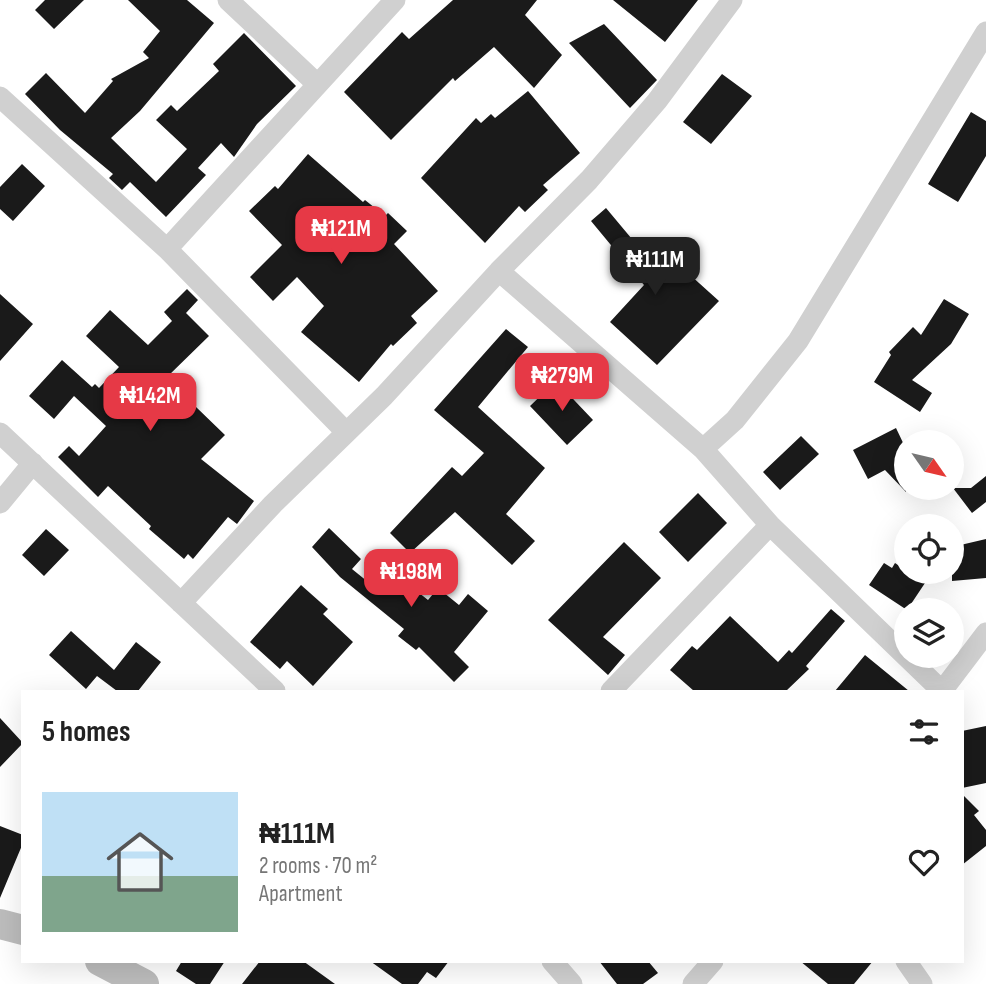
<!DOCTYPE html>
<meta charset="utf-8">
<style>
:root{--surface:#fff;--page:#f6f6f6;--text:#222;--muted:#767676;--line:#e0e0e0;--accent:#e63946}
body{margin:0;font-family:"Sofia Sans Condensed",sans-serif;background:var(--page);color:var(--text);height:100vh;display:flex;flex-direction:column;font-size:26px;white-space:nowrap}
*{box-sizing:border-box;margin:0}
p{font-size:23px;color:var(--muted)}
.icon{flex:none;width:38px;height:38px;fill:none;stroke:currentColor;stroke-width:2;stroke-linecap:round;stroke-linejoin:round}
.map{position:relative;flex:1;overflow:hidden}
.sheet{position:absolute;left:21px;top:690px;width:943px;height:273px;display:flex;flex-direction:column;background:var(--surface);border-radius:0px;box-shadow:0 7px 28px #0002}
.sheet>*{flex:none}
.needle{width:46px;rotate:124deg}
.buttons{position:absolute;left:894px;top:430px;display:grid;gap:14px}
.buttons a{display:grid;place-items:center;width:70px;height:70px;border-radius:50%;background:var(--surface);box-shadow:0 7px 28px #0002;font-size:35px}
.price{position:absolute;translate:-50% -60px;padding:0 16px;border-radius:14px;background:var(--accent);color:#fff;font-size:23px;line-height:46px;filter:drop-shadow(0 2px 4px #0008)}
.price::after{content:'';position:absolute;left:50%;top:42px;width:21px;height:16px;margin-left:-10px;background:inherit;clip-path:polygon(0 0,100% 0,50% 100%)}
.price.selected{background:#222;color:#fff}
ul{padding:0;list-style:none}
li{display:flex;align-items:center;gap:21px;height:175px;padding:0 21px}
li+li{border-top:2px solid var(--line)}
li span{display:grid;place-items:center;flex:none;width:196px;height:140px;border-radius:0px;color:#555}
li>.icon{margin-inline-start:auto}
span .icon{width:84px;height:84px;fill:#fffc;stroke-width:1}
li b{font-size:30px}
h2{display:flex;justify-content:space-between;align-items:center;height:84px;padding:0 21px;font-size:30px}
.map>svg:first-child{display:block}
.building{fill:#1a1a1a}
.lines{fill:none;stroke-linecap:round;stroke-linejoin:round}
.street{stroke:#d0d0d0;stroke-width:21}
.secondary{stroke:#bdbdbd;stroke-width:30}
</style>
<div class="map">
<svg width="986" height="984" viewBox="0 0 986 984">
<rect width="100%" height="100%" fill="#fff"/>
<!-- building -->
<path class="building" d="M45,0H84L54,29L35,10Z
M128,0H187L214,23L140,111L111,138L156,182L187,149L156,120L171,105L177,111L219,71L213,64L244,33L296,86L257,124L234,157L221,143L198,168L206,175L166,217L130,182L122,190L109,178L113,174L60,130L25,94L46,73L85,113L113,81L111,79L149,58L143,52L160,31Z
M453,0H537L525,15L562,55L534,88L494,47L455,81L453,78L391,140L344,92L402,32L409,39Z
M613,0H698L665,42Z
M604,24L657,80L630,108L569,43Z
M722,74L752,96L711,144L683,122Z
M528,91L580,153L543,185L548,190L525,212L519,206L485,243L421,178L476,118L481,123L491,114L495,118Z
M971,112L986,121V156L958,202L928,184Z
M308,154L363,202L365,200L385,216L388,213L407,231L394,244L438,291L411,316L417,323L393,346L391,344L359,382L301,332L324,306L297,277L273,301L250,277L282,245L249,211L275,186L278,189Z
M22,164L45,186L13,221L0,209V187Z
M606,208L657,269L669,256L719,301L657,365L610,322L644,285L591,221Z
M187,289L198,300L186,313L209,336L166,378L225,435L201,459L254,501L237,524L228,517L193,559L188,554L184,559L149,529L151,526L108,486L98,497L58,457L69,446L79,456L106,426L74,396L54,419L29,396L62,360L92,387L95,384L99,388L119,367L86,336L110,310L148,345L172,321L164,312Z
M0,294L33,324L0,361Z
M944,299L969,314L951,344L912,380L932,393L920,412L874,382L891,355L889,352L913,327L921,335Z
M506,329L528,347L478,407L545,468L506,514L535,541L512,565L455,512L410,553L390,533L452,467L462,476L484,453L434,410Z
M556,381L593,420L567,445L530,406Z
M896,428L906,449V492L885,470L868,479L853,450Z
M801,436L819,454L780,490L763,472Z
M986,476V502L972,513L953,488H971Z
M698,493L727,523L688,562L659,532Z
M329,528L361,559L352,569L384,595L399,577L428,600L438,588L459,605L468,594L488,611L454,652L469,667L454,682L419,647L416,650L398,636L404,629L340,577L312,547Z
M46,529L69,550L44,576L22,555Z
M986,539V578L952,581V547Z
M624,542L661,578L603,637L625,655L608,675L548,620Z
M884,563L892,568L895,563L925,583L907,610L869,585Z
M301,585L328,609L323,614L353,642L313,686L287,661L280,669L250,642Z
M831,609L845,621L806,666L809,669L786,691H694L670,670L692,646L697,650L730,616L778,662L789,650L792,653Z
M71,631L114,670L136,642L161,662L138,691H117L97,676L86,689L49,655Z
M865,655L909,691H835Z
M0,718L23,743L0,767Z
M986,726V783L962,788V731Z
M962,794L979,811L974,815L986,830V846L962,865Z
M0,826L23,835V843L0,898Z
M182,961H225L210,984H196L176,971Z
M260,961H303L335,984H242Z
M370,961H449L436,978L427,972L418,984H402Z
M599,961H648L658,973L643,984H617Z
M800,961H873L854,984H828Z"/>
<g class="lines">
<!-- street -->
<path class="street" d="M228,0L317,84
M0,97L167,249L345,431
M167,249L395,0
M499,271L703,449L735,420L798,341L986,32
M0,433L275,691
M703,449L770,525L942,691
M0,503L33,463
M181,603L273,504L384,396L499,271L589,180L657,101L732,0
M611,691L770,525
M942,691L986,633
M552,961L572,984
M906,961L922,984
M693,984L713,961"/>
<!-- secondary -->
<path class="secondary" d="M0,924L23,930
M100,961L144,984"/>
</g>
</svg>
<div class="buttons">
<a><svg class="needle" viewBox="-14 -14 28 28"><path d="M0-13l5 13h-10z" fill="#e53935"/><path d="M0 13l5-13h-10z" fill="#767676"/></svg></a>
<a><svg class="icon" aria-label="locate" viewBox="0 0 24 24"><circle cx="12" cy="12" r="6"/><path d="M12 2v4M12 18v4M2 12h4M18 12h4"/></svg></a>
<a><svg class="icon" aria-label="layers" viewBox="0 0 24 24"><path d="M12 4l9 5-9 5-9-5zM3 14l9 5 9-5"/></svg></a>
</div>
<b class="price" style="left:341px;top:266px">₦121M</b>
<b class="price selected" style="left:655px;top:297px">₦111M</b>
<b class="price" style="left:562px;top:413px">₦279M</b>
<b class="price" style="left:150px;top:433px">₦142M</b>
<b class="price" style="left:411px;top:609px">₦198M</b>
<section class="sheet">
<h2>5 homes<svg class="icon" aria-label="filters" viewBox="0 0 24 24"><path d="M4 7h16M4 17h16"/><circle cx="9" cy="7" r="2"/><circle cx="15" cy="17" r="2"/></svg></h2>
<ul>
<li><span style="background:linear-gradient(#bfe0f5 60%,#7fa58c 0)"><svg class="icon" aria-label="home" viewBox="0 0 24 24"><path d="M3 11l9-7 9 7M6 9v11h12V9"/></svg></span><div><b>₦111M</b><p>2 rooms · 70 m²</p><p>Apartment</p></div><svg class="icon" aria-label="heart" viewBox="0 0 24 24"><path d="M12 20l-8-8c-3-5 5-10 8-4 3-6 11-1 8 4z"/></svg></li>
</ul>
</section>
</div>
